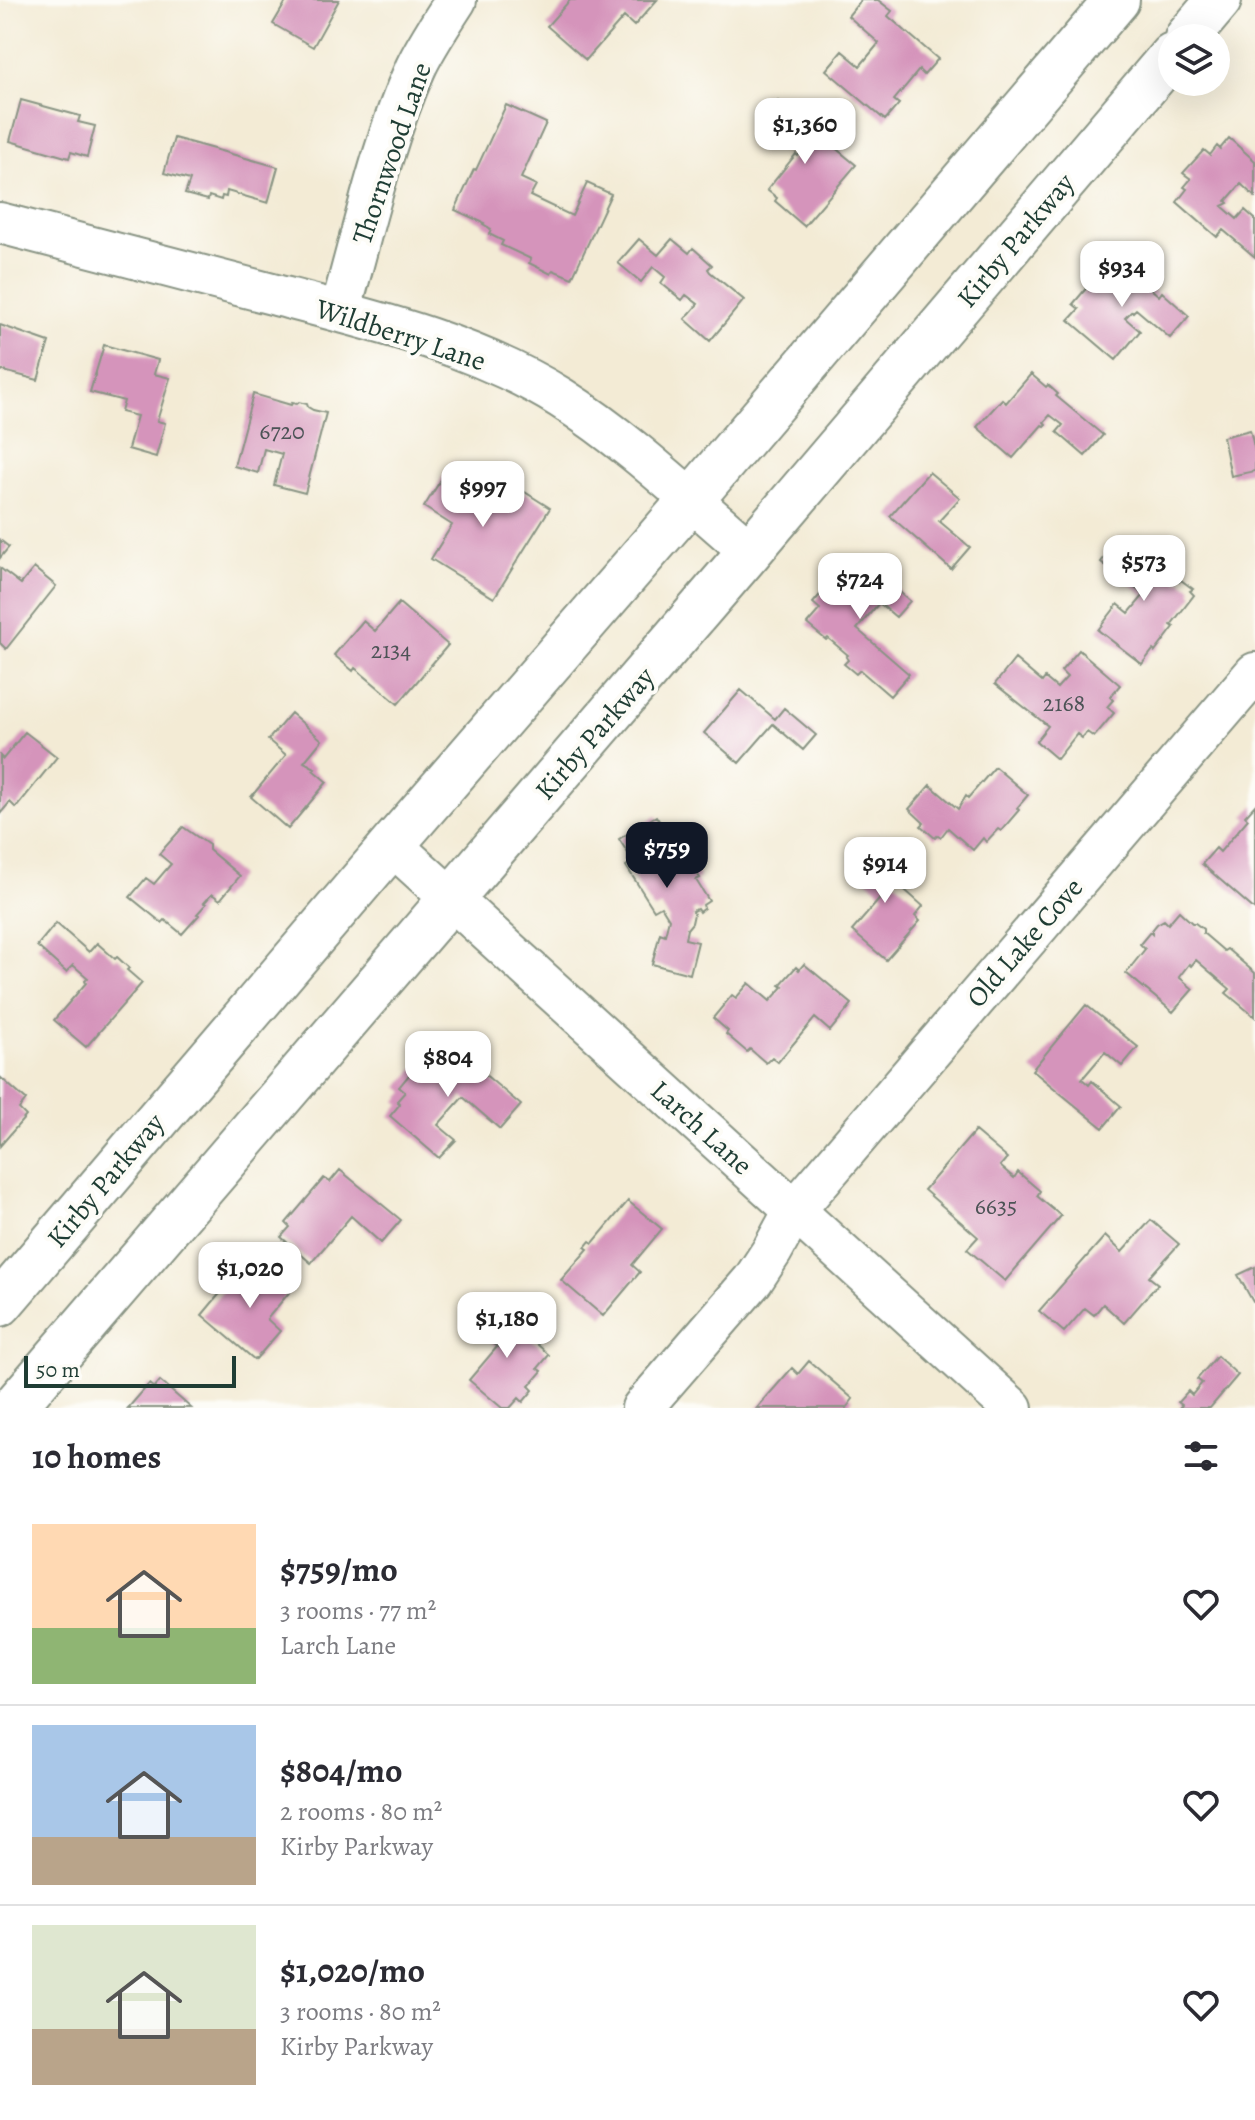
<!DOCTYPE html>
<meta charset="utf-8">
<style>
:root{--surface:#fff;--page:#f2f2f3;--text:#2b2b33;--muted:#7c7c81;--line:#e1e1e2;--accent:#111827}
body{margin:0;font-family:Alegreya,serif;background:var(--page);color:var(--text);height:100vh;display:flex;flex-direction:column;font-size:30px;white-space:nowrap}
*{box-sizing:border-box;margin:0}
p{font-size:26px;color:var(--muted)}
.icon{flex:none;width:44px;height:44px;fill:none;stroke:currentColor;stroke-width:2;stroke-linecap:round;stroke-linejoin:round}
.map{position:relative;height:1408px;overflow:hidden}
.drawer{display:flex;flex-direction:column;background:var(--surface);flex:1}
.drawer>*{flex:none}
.fabs{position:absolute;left:1158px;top:24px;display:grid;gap:16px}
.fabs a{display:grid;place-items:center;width:72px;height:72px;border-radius:50%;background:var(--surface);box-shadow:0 8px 32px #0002;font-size:40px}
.scale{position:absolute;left:24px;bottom:20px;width:212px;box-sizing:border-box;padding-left:8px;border:4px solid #1f3d34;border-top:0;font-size:22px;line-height:28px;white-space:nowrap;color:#1f3d34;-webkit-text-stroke:6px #fdfcf7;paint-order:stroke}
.price{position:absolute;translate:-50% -68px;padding:0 18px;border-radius:16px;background:#fff;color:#222;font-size:26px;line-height:52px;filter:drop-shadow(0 2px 4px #0008)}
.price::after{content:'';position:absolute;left:50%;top:48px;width:24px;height:18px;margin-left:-12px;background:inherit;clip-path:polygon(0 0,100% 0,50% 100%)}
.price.selected{background:var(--accent);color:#fff}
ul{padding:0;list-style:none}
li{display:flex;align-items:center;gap:24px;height:200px;padding:0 32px}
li+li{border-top:2px solid var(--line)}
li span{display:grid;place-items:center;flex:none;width:224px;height:160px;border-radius:0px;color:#555}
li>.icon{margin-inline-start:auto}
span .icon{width:96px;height:96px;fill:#fffc;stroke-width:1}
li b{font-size:34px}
h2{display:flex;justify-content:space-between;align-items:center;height:96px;padding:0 32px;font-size:34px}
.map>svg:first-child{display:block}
.building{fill:#d594bb}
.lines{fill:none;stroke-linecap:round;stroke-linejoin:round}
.minor-casing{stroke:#899484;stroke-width:44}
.major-casing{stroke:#899484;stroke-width:48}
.minor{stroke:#fff;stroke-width:40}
.major{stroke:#fff;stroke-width:44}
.labels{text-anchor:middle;stroke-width:8;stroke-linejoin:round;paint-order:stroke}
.number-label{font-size:24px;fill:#4c5356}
.street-label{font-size:28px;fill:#1f3d34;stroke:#fdfcf7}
</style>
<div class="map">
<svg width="1255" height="1408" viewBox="0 0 1255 1408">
<rect width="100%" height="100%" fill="#fdfcf7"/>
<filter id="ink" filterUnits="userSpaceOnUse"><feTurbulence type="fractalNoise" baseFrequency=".0125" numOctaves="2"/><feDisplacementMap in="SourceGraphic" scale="16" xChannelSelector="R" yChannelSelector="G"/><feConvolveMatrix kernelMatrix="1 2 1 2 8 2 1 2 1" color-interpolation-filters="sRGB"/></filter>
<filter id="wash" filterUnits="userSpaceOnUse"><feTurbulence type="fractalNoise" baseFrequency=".006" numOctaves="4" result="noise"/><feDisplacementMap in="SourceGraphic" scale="32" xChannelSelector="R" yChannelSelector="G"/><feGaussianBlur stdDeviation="1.8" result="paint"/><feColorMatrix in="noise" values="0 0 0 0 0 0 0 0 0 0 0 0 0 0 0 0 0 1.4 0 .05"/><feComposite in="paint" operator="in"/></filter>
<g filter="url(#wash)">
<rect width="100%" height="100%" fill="#f3ebd5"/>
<g id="blocks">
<!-- building -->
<path class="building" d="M287,0H339L313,47L273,24Z
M570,0H657L634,26L624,17L586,60L547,26Z
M861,0H878L892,11L888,16L938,59L924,75L919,70L894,100L899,104L885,120L826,70L842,51L860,66L879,43L848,16Z
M21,100L80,116L78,122L95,126L87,157L71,152L69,158L10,141Z
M778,101L856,165L804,226L775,201L777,198L767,190L796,154L798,156L803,149L792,140L786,146L759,123Z
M506,105L546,123L521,178L536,185L530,196L572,216L587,183L611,194L572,278L553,270L551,274L529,263L531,259L501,245L503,241L489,234L491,229L483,224L484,223L455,210L474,169L476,170Z
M174,138L278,167L268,203L227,191L226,197L222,196L221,200L209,196L208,200L185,194L190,180L164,173Z
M1229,138L1255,161V197L1241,184L1226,201L1228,203L1222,206L1237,219L1245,210L1255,219V257L1223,230L1217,237L1177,202L1187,189L1184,187L1191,179L1183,173L1204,150L1210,155L1217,146L1220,149Z
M639,239L658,255L672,239L689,253L693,248L712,265L708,269L710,272L744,300L710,341L685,319L698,304L686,295L682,300L661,283L665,277L653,267L641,282L618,263Z
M1119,262L1132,272L1135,271L1143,278L1142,281L1159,296L1162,292L1189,316L1170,338L1136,309L1133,312L1132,311L1125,318L1140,331L1116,360L1069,320L1079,309L1073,304L1105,266L1111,272Z
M0,325L49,342L38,380L0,370Z
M104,345L158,360L154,374L170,378L157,421L165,423L156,457L128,449L137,416L121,412L124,401L90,392Z
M1031,374L1046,387L1048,385L1058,394L1056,396L1103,435L1085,456L1057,432L1063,425L1050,415L1044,422L1046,424L1044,426L1042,425L1013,458L977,427L1002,399L1006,403Z
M253,394L291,405L292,403L297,404L299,402L307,404L308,407L313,410L326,413L305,493L274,485L282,454L264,449L258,473L234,466Z
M1250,430L1255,451V471L1231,476L1223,437Z
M452,462L490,486L484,496L499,505L512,484L550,508L494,598L431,559L452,525L424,507Z
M929,472L960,498L939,521L970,547L951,569L890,516Z
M1120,537L1179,582L1181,580L1193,589L1190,591L1194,595L1171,625L1174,627L1155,652L1153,650L1142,664L1098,630L1118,604L1129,613L1144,595L1101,562Z
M0,540L9,547L0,558Z
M860,557L910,601L896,617L879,603L857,629L909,674L890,696L860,670L856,674L844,664L848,660L846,657L848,655L828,638L826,640L807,624L820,609L813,603L846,564L851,568Z
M0,568L21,584L34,568L56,586L6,649L0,643Z
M399,603L448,645L398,704L355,668L353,671L334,655L363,621L375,631Z
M1079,650L1120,685L1110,697L1113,700L1107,707L1114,713L1094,737L1087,732L1082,738L1077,734L1057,759L1036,741L1048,726L995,684L1015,659L1042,682L1045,678L1057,688L1067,677L1061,671Z
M741,690L775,719L784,708L816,735L803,750L773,724L739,763L704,733Z
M291,713L322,740L304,762L315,768L313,770L327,782L288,829L251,797L286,755L268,740Z
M25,732L57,757L16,808L10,802L0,814V756L3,759Z
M995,767L1028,795L1017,808L1019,810L1001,831L998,829L986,842L983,838L973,850L948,828L941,837L938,835L935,838L921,826L924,823L909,809L930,785L958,809L966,796L968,798Z
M1255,805V910L1202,864L1216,848L1220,852L1248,819L1245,816Z
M656,816L663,827L666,825L700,878L696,880L709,901L703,905L704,908L699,912L697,909L692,911L694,914L692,923L687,929L685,939L698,942L690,974L652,964L660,933L665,935L669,919L661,906L654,910L626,866L633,861L619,839Z
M183,827L209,845V850L240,876L220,900L212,894L204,903L206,904L197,914L199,915L182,934L165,920L162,923L130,897L146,878L154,884L171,864L159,854Z
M868,843L897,867L889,876L923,906L915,916L920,921L886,960L852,931L884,894L850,865Z
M1179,911L1192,923H1195L1203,929V933L1224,951L1227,949L1255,973V1017L1226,993L1230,989L1196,960L1191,966L1189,964L1179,977L1193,989L1173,1012L1126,973L1145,949L1140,944L1150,932L1152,934V930L1157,924L1164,920L1168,924Z
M56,923L89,952L97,943L115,959L117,957L129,968L127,970L142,983L86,1047L54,1020L86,983L85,981L88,978L73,965L66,972L37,946Z
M804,964L852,1004L830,1031L815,1018L778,1062L772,1057L766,1063L750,1049L747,1052L726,1034L728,1031L713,1018L732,995L736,998L749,983L770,1001L783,987L780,985L796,967L799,970Z
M1086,1005L1138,1047L1122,1066L1105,1052L1082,1079L1089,1085L1092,1081L1121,1106L1103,1128L1032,1070Z
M451,1046L521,1105L500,1129L463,1097L438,1125L456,1140L439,1158L390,1116L400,1104L397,1101L405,1092L399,1087L423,1058L429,1064L437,1055L440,1058Z
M0,1077L26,1100L19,1109L26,1116L0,1146Z
M975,1131L1007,1158L1000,1166L1014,1178L1018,1172L1040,1191L1037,1196L1061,1216L1005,1281L967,1249L978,1237L924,1190Z
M340,1170L401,1220L381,1243L351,1216L311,1263L281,1237L290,1227L286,1223L324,1178L330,1182Z
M628,1201L662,1229L632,1265L640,1272L603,1316L561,1280L588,1249L585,1247L590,1241L593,1243Z
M1151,1220L1179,1244L1149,1277L1158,1284L1124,1323L1103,1304L1094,1315L1085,1308L1064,1332L1039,1311L1105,1236L1122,1252Z
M260,1261L292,1289L267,1319L280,1331L255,1360L202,1315L227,1285L234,1291Z
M1255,1267V1301L1253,1302L1238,1275Z
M492,1303L549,1355L538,1368L542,1371L529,1386L533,1390L523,1402L519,1398L510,1408H502L469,1380L497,1347L472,1326Z
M1217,1356L1238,1375L1210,1408H1179L1182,1405L1178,1402L1188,1391L1192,1395L1202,1383L1197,1379Z
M809,1361L853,1399L846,1408H757L792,1368L798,1374Z
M160,1381L191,1408H128L149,1384L154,1388Z"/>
</g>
</g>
<g filter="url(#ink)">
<use href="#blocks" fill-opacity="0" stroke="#899484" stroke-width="2"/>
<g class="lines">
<defs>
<path id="minor" d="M0,223C92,247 184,271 276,295C373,320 476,345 561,398C629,441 689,499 750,551
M340,312C363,231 381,146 415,69C426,45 442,22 456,0
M392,845L1012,1408
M642,1408L753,1280L772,1251L794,1211L1255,673"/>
<path id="major" d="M1187,38L1219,0
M0,1304L392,845L691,500L1117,0
M13,1408L750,551L1172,55"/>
</defs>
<!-- minor casing -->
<use href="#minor" class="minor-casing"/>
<!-- major casing -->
<use href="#major" class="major-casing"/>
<!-- minor -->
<use href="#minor" class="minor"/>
<!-- major -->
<use href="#major" class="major"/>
</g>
</g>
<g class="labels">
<!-- number labels -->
<g class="number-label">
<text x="282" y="439">6720</text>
<text x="391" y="658">2134</text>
<text x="1064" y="711">2168</text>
<text x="996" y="1214">6635</text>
</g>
<!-- street labels -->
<g class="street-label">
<text transform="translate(391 153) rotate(-71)" y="10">Thornwood Lane</text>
<text transform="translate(1015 240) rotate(-50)" y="10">Kirby Parkway</text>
<text transform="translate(401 334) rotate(18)" y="10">Wildberry Lane</text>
<text transform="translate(594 733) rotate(-49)" y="10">Kirby Parkway</text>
<text transform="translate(1024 942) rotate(-49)" y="10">Old Lake Cove</text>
<text transform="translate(702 1127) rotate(42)" y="10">Larch Lane</text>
<text transform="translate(105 1180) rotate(-50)" y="10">Kirby Parkway</text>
</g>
</g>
</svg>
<div class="fabs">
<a><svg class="icon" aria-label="layers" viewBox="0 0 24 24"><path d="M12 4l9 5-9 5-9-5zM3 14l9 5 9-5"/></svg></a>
</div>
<div class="scale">50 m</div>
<b class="price" style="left:805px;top:166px">$1,360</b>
<b class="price" style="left:1122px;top:309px">$934</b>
<b class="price" style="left:483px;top:529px">$997</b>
<b class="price" style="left:1144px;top:603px">$573</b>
<b class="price" style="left:860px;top:621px">$724</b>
<b class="price selected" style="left:667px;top:890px">$759</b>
<b class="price" style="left:885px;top:905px">$914</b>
<b class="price" style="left:448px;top:1099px">$804</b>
<b class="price" style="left:250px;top:1310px">$1,020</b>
<b class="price" style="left:507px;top:1360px">$1,180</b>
</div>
<section class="drawer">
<h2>10 homes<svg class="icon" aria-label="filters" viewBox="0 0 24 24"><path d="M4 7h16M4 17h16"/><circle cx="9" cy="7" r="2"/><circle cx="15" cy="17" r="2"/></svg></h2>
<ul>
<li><span style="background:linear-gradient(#ffd9b3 65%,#8fb573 0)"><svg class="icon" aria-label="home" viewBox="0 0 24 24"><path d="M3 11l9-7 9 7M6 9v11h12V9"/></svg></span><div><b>$759/mo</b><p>3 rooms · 77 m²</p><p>Larch Lane</p></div><svg class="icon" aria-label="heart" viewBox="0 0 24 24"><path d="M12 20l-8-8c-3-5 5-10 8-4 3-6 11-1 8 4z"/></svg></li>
<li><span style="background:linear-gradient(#a9c7e8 70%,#b9a48a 0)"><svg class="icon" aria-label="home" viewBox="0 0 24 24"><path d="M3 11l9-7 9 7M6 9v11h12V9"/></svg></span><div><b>$804/mo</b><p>2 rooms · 80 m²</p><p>Kirby Parkway</p></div><svg class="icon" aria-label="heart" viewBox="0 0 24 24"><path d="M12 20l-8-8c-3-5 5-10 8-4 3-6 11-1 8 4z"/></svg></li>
<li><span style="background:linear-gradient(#dfe7d0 65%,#b9a48a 0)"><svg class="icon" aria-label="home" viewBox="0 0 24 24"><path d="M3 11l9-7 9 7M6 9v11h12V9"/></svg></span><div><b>$1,020/mo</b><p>3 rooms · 80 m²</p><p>Kirby Parkway</p></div><svg class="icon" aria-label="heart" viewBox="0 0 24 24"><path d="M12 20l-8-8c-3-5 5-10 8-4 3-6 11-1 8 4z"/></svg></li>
</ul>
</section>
